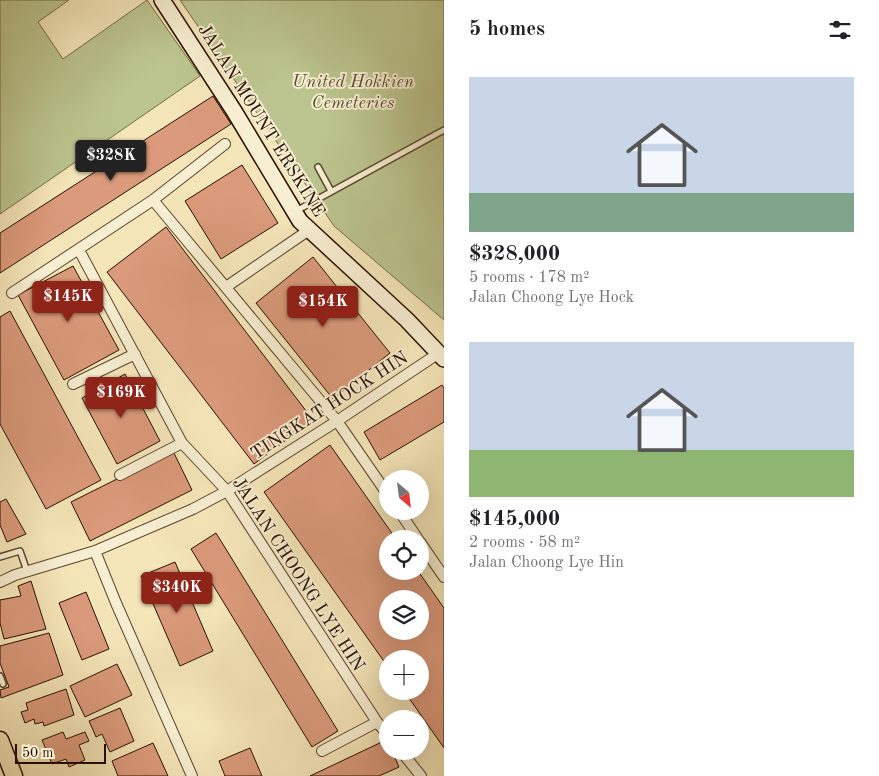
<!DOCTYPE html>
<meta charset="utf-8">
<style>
:root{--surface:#fff;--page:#f2f2f2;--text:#202124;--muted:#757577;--accent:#8f2418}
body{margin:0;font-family:"Old Standard TT",serif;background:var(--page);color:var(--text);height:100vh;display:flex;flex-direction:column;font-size:19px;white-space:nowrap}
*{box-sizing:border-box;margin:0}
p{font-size:16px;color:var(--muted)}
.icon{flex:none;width:28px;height:28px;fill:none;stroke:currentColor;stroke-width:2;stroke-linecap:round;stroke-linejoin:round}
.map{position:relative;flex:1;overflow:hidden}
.panel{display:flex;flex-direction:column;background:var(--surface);width:435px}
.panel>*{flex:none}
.needle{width:32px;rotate:152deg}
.buttons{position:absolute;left:379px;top:470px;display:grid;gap:10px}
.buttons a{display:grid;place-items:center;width:50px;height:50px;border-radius:50%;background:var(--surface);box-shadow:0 5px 20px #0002;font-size:25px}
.scale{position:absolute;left:15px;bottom:12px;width:91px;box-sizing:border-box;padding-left:5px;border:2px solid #291000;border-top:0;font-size:14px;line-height:18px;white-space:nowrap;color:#291000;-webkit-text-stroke:4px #f8efd2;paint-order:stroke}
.price{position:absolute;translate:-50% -42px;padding:0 11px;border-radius:5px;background:var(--accent);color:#fff;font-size:16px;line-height:32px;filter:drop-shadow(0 1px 2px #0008)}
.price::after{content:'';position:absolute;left:50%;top:30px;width:15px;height:11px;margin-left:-8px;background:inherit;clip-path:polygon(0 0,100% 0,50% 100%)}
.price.current{background:#222;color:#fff}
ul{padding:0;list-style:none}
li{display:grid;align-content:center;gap:10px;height:265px;padding:0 25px}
li span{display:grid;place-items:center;height:155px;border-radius:0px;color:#555}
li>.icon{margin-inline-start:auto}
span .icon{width:90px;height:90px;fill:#fffc;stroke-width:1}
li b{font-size:21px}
h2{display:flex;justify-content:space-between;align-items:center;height:60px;padding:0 25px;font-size:21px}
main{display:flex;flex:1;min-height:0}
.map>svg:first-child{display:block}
.green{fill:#bcc58f;stroke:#726a48}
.building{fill:#db9a7b;stroke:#291000;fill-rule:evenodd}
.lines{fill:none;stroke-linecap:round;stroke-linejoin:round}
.lane-casing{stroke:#5c462e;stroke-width:8}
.street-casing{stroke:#5c462e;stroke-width:12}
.secondary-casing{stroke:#291000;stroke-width:18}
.primary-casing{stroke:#291000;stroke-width:19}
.lane{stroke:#f8efd2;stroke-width:5}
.street{stroke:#f8efd2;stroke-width:10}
.secondary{stroke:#f8efd2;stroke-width:15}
.primary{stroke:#f5e6b9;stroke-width:16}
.labels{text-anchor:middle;stroke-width:4;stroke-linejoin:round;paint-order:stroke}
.park-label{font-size:18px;font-style:italic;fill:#5c4f32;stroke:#f8efd2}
.street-label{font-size:18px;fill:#291000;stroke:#f8efd2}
</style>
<main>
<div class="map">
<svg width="444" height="776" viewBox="0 0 444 776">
<rect width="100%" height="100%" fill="#f5e6b9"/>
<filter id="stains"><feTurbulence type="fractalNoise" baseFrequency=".004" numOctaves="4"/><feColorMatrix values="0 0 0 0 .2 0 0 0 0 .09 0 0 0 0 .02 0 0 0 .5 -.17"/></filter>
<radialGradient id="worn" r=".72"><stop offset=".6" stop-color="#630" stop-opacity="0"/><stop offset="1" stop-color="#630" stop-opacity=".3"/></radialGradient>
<!-- green -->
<path class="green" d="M0,0H69L38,22L63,59L147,0L200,76L0,214Z
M180,0H444V320L334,226Z"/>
<!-- building -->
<path class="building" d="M213,96L231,124L0,273V233Z
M242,165L278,223L221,259L185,201Z
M166,227L313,420L254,464L107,272Z
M313,257L390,353L333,399L256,303Z
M73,266L119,350L64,380L18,295Z
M10,311L101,480L46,509L0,424V317Z
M125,374L160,441L117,464L82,398Z
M442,385L444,388V422L380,460L364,432Z
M330,445L396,539H388V571H418L444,608V748L404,691H420V659H388V667L264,492ZM388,599H420V631H388Z
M173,451L192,490L90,541L71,502Z
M6,499L26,534L7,542L0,525V502Z
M216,533L338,731L312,747L191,549Z
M175,562L213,651L180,666L141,576Z
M31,581L46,629L4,639L0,623V600L21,596L18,586Z
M86,592L109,649L82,660L59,603Z
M49,633L63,675L1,698L0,690L9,687L0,663V646Z
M117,664L132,695L85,717L70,686Z
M66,689L74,715L44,726L43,722L35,724L34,719L25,723L21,712L28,710L26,703Z
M120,708L134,741L110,752L102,734L96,737L89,721Z
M63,732L66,739L85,732L89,741L79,745L85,760L69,767L66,759L52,764L42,740Z
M386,740L388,751H392L399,767L379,776H310Z
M153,743L168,776H118L112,761Z
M250,748L262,776H225L219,761Z"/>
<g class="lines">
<defs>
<path id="lane" d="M318,167L331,191
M296,211L444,130
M0,557L20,551L27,571
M0,676L3,684"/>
<path id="street" d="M153,200L337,421L388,495
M79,250L182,443L227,491L377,722L388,735
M226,287L309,230
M12,293L153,200L225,144
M73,384L135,354
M120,475L182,443
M399,511L418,539
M420,542L444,577
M95,551L116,603L192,776
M0,582L15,575L95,551L193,509L227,491L337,421L439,353
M322,751L377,722
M401,751L421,776"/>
<path id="secondary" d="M162,0L234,111L300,221L407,320L444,359"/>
<path id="primary" d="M0,740L14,776"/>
</defs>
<!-- lane casing -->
<use href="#lane" class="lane-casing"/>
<!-- street casing -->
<use href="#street" class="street-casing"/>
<!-- secondary casing -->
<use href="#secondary" class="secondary-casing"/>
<!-- primary casing -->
<use href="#primary" class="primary-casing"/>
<!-- lane -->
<use href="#lane" class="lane"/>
<!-- street -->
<use href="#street" class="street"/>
<!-- secondary -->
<use href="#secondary" class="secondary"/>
<!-- primary -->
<use href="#primary" class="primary"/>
</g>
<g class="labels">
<!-- park labels -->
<g class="park-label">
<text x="353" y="87">United Hokkien<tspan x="353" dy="21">Cemeteries</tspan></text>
</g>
<!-- street labels -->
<g class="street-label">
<text transform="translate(262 120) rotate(58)" y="6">JALAN MOUNT ERSKINE</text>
<text transform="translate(329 405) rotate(-33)" y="6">TINGKAT HOCK HIN</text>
<text transform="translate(299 574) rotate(57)" y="6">JALAN CHOONG LYE HIN</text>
</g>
</g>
<rect width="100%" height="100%" filter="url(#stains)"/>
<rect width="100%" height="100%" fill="url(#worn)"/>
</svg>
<div class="buttons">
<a><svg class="needle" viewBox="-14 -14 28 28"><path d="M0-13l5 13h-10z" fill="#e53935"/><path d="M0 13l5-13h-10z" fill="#757577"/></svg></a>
<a><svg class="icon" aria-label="locate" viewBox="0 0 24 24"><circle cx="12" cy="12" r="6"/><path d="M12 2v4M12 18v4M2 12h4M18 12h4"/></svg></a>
<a><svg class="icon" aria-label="layers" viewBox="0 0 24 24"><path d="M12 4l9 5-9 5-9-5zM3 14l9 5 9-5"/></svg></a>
<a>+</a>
<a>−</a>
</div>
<div class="scale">50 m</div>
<b class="price current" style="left:111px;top:182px">$328K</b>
<b class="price" style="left:68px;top:323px">$145K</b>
<b class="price" style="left:323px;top:328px">$154K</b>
<b class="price" style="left:121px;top:419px">$169K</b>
<b class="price" style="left:177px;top:614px">$340K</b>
</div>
<section class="panel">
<h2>5 homes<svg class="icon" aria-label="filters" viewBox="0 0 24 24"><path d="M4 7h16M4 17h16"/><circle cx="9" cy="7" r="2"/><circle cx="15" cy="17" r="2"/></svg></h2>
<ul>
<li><span style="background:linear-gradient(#c9d6e8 75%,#7fa58c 0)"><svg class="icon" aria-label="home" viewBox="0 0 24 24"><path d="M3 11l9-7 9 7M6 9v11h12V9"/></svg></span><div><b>$328,000</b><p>5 rooms · 178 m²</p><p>Jalan Choong Lye Hock</p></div></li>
<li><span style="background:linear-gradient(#c9d6e8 70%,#8fb573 0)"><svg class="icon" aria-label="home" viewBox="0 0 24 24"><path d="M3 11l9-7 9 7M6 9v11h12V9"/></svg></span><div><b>$145,000</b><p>2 rooms · 58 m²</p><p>Jalan Choong Lye Hin</p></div></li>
</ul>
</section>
</main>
